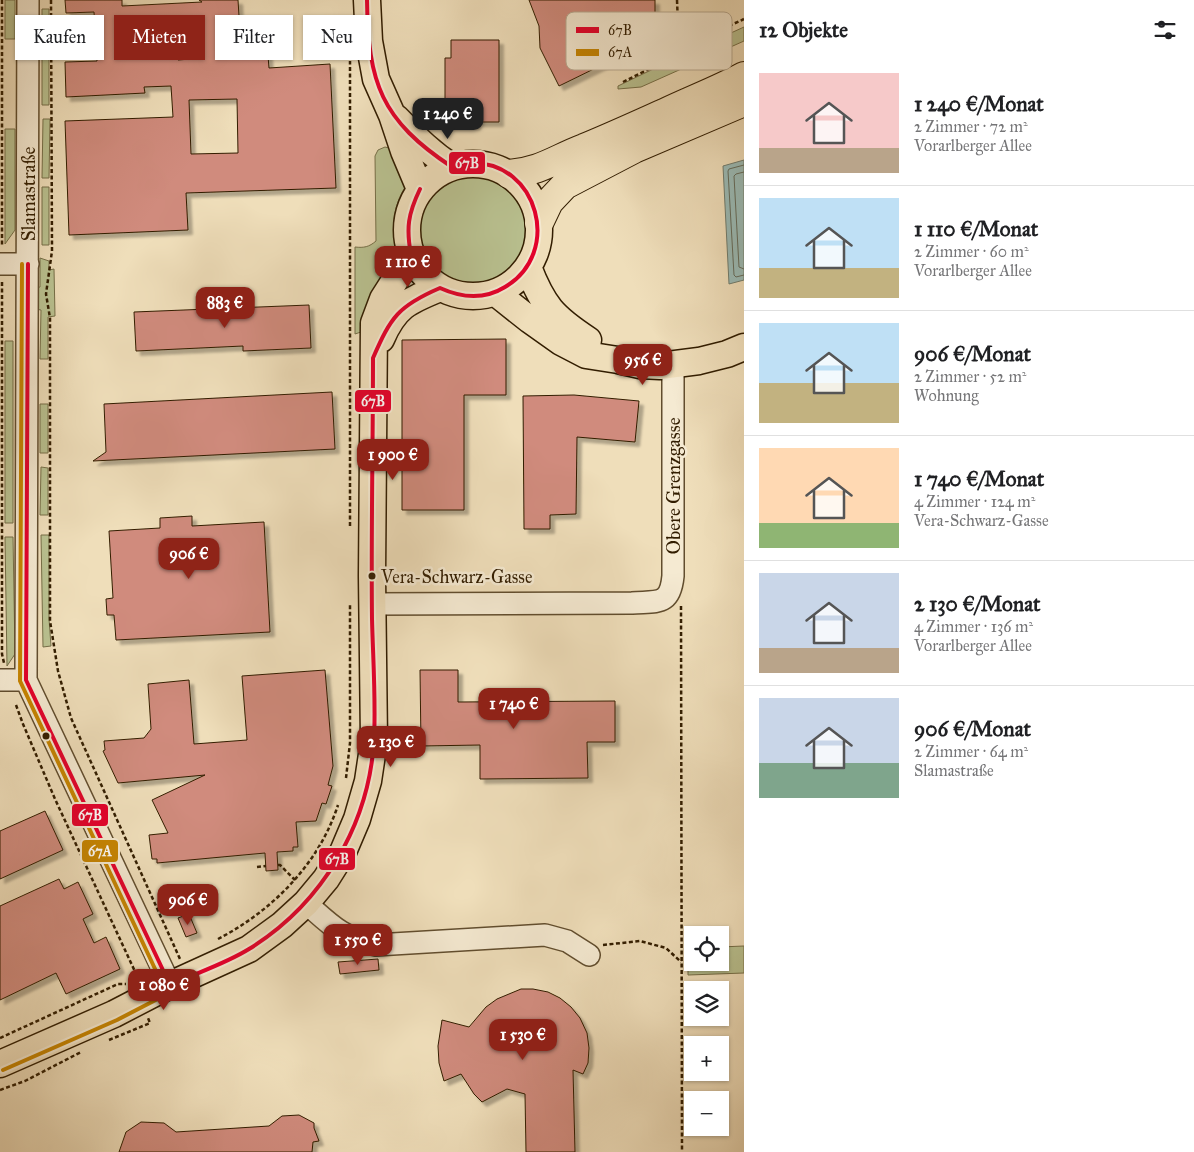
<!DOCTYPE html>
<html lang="de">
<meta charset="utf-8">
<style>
:root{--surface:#fff;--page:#f6f6f6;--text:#202124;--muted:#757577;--line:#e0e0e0;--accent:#8f2418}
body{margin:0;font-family:"IM FELL Great Primer",serif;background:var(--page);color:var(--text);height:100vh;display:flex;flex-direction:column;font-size:19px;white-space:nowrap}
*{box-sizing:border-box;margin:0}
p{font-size:16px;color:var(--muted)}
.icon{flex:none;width:28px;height:28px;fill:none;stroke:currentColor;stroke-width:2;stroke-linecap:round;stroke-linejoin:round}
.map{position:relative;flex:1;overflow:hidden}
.sheet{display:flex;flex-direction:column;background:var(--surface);width:450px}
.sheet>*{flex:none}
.banner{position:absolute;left:15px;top:15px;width:475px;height:45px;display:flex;gap:10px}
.fabs{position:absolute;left:684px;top:926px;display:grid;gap:10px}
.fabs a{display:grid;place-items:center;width:45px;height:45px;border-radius:0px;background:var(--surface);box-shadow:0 1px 4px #0004;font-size:25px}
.price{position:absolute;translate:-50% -42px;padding:0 11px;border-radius:10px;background:var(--accent);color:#fff;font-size:16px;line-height:32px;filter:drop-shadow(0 1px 2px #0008)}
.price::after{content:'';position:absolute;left:50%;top:30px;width:15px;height:11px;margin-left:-8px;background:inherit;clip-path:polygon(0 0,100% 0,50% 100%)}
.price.active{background:#222;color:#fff}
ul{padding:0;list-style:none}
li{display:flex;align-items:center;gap:15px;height:125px;padding:0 15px}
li+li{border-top:1px solid var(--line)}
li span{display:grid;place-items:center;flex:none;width:140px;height:100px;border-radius:0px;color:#555}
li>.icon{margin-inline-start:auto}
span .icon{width:60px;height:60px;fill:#fffc;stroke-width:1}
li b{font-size:21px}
h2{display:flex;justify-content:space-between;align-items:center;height:60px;padding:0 15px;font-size:21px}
.tag{padding:0 18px;border-radius:0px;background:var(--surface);box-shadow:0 1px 4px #0004;font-size:18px;line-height:45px}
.tag.active{background:var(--accent);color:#fff}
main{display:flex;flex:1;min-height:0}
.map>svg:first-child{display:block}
.green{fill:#b9c190;stroke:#766f48}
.water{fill:#9bbbb6;stroke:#717c6d}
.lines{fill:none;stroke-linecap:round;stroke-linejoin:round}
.shore{stroke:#666c5b;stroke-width:1}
.building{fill:#d08b7d;stroke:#321d00;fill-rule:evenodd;filter:url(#shadow)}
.minor-casing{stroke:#614d2e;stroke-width:24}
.major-casing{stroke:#321d00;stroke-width:29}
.highway-casing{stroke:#321d00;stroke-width:30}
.path{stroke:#321d00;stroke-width:2.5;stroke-dasharray:4 2.5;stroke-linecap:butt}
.minor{stroke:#f5ead2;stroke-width:21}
.major{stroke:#efdeba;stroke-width:26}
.highway{stroke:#efdeba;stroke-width:28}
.bus-1-casing{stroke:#f5ead2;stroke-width:8}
.bus-2-casing{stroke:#f5ead2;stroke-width:8}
.bus-1{stroke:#e4002b;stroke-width:4}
.bus-2{stroke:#c68400;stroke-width:4}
.bus-dot{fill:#321d00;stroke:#f5ead2;stroke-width:2}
.labels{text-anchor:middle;stroke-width:5;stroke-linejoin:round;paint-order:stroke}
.bus-label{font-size:18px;fill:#321d00;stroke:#f5ead2;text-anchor:start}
.street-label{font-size:19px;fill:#321d00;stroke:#f5ead2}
.key{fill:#f5ead2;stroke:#baac93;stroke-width:1}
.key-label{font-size:14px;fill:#321d00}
.line-badge{stroke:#f5ead2;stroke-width:2}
.badge-label{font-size:14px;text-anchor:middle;font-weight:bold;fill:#fff}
</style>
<main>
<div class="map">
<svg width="744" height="1152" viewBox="0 0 744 1152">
<defs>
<filter id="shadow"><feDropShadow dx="4.5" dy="4.5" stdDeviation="1" flood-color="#0004"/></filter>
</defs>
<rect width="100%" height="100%" fill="#efdeba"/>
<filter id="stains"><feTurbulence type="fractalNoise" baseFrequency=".004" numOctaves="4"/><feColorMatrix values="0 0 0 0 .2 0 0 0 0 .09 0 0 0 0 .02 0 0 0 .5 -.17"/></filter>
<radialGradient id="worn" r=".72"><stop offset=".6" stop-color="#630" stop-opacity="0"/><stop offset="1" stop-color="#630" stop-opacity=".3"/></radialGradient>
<!-- green -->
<path class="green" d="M5,0H15V39H5Z
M42,9H49V105H42Z
M744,27V41L641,87L618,89V86L676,58Z
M43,119H50L49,178H42Z
M5,129H15V230L5,244Z
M385,147L393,149L406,186C393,205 390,231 398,253L361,332L355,334V247C364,248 369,247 376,241L375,156L378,150Z
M420 230a53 53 0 1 1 106 0a53 53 0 1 1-106 0Z
M42,187H49V245H42Z
M40,258L49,261V270L54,269L55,316L48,317V359H40L41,310L35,309L34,288L40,287Z
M5,341H13V523H5Z
M40,404H48V453H40Z
M41,467L48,468V515H40Z
M41,535H49V619L51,646L43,647Z
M5,537H13L15,654L7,666Z
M744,946V973L688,975V948H692V962H720V947Z"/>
<!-- water -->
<path class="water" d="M744,160V280L729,284L723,166Z"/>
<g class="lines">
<!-- shore -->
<path class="shore" d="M744,165L729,169L728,171L734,275L736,277L744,275
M744,172L736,174L734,176L739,267L744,269"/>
</g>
<!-- building -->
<path class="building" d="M65,0H122V6L202,2L199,0H238L240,32H266L269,68L330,64L336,188L186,193L188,230L69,235L65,121L173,117L171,86L144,87L145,93L66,97L65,62L97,61L94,12L66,13ZM203,30V58L178,60L176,31ZM237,99L238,153L191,154L189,100Z
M529,0H655V39L559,86L540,48L539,26Z
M451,40H499V122H476V125H445V58H451Z
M309,305L311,348L243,351V346L136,351L134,312Z
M506,339V395H464V510H402V340Z
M332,392L335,449L93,461L106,452L104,404Z
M574,395L639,401L635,442L577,437L576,514L550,515V529H524L523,396Z
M192,516V526L264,522L270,632L116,640L114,615H107L106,599L113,598L109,531L160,528V518Z
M325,670L333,766L328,785L332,786L326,804L322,803L316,821L296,822L298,847H293V851L277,852L278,870L266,871L265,853L157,863V859H152L149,835L168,833L152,800L205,775L118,783L103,751L105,750L104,741L144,738L151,729L148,684L189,680L194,744L247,740L242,676Z
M420,670H458V702L615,701V742H587L588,778L480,779V745L421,746Z
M45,811L63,850L0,879V831Z
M59,879L64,889L78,882L93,914L83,919L94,943L106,937L120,969L66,994L56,973L0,1000V906Z
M189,914L197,933L186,937L178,918Z
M378,959L379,970L340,974L338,962Z
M521,989H533L548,992L560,998L571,1007L580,1018L587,1033L589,1048L588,1063L583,1074L573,1070L575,1152H526L525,1094L507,1089L482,1102L474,1094L461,1074L444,1081L439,1063L438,1046L442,1020L469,1027L486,1007L497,999Z
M299,1115L314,1123V1128L319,1141L313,1142L312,1152H119L126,1132L141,1122L164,1123L176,1132L269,1126L282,1116Z"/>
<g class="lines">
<defs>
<path id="minor" d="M28,0L26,680L170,985
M0,264H28
M372,604L632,603C658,601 670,606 673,576V365
M0,680H26
M306,903C332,926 341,937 376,945L545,935L567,941L589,955"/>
<path id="major" d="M367,0L369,41L376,79L392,115L404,151L420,189
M396,118C414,136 430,153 452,167
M407 230a66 66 0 1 1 132 0a66 66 0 1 1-132 0Z
M528,267C543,306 553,317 588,340
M496,293L530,320L561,342L586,355L618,360L640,365L660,366L699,361L727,354L744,347
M381,339C395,306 408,301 440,288
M0,1064L114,1014L170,985L249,949L282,925L306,903L326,879L343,852L357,819L368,781L374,741L372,576L374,323L383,299L411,255"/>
<path id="highway" d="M509,174C542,171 555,159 584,148C611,137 637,125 664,113C691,100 718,90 744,76
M539,223L549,202L565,185L634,149L744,102"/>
</defs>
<!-- minor casing -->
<use href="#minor" class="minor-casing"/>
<!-- major casing -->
<use href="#major" class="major-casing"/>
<!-- highway casing -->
<use href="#highway" class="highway-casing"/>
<!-- path -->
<path class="path" d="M2,0V246
M51,0L52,251L46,294L50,318V621L58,671L71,718L180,959
M677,0L679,49L744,19
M623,82L673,57L679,49
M2,282V654L4,663
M350,526V61
M681,606L682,1152
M16,705L23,724L55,799L138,978
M346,778L350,743V604
M278,865H280L295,880
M257,867L266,866
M218,939C272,911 319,864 338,805
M603,945L640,941L666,948L681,962
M0,1038L118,984H126
M109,1040L150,1023L148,1018
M0,1090L25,1081L81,1052"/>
<!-- minor -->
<use href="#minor" class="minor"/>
<!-- major -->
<use href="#major" class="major"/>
<!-- highway -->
<use href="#highway" class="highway"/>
<defs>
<path id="bus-1" d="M411,255C406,228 408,214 420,189
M28,264L26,680L170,985
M170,985C196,973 225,964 249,949C322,904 369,825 374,740C376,700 373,659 372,619C371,532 373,445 373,358C391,317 398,306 440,288C462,298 484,300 505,287C563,253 538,161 471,163C464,163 458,166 452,167C381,120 368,83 367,0"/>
<path id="bus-2" d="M22,264L20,681L164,988
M3,1070L117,1020L173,991"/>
</defs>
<!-- bus-1 casing -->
<use href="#bus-1" class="bus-1-casing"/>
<!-- bus-2 casing -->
<use href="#bus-2" class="bus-2-casing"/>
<!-- bus-1 -->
<use href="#bus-1" class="bus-1"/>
<!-- bus-2 -->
<use href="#bus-2" class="bus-2"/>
</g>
<!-- markers -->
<g class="bus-dot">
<circle cx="372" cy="576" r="4.5"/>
<circle cx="46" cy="736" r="4.5"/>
</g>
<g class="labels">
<!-- bus labels -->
<g class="bus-label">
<text x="381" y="583">Vera-Schwarz-Gasse</text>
</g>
<!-- street labels -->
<g class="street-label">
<text transform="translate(28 194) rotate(-90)" y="7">Slamastraße</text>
<text transform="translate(673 486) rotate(-90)" y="7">Obere Grenzgasse</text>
</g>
</g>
<!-- legend -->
<rect x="566" y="12" width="166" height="58" rx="8" class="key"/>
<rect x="576" y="27" width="23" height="6" fill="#e4002b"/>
<rect x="576" y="49" width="23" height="7" fill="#c68400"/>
<g class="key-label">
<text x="608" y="35">67B</text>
<text x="608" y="57">67A</text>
</g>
<g class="line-badge">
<rect x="448" y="151" width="38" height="24" rx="5" fill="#e4002b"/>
<rect x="354" y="389" width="38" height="24" rx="5" fill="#e4002b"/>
<rect x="71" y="803" width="38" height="24" rx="5" fill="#e4002b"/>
<rect x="81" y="839" width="38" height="24" rx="5" fill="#c68400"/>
<rect x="318" y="847" width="38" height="24" rx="5" fill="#e4002b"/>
</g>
<g class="badge-label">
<text x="467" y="168">67B</text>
<text x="373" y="406">67B</text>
<text x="90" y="820">67B</text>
<text x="100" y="856">67A</text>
<text x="337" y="864">67B</text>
</g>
<rect width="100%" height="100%" filter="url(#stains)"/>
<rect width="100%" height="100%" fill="url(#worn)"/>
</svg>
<div class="fabs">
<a><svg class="icon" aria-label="locate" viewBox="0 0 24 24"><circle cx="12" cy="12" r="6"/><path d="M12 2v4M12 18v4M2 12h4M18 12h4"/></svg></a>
<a><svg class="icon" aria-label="layers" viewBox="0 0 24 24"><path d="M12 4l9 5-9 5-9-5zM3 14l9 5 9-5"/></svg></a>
<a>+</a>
<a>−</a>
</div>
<b class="price active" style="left:448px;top:140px">1 240 €</b>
<b class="price" style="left:408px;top:288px">1 110 €</b>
<b class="price" style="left:225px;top:329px">883 €</b>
<b class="price" style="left:643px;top:386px">956 €</b>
<b class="price" style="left:393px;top:481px">1 900 €</b>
<b class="price" style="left:189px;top:580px">906 €</b>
<b class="price" style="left:514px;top:730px">1 740 €</b>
<b class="price" style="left:391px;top:768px">2 130 €</b>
<b class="price" style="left:188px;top:926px">906 €</b>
<b class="price" style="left:358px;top:966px">1 550 €</b>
<b class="price" style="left:164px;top:1011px">1 080 €</b>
<b class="price" style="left:523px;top:1061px">1 530 €</b>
<div class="banner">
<a class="tag">Kaufen</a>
<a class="tag active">Mieten</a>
<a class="tag">Filter</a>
<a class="tag">Neu</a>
</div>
</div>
<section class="sheet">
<h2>12 Objekte<svg class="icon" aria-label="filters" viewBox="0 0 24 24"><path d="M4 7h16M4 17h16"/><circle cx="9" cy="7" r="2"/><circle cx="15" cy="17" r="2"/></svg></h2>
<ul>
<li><span style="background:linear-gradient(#f6c9c9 75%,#b9a48a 0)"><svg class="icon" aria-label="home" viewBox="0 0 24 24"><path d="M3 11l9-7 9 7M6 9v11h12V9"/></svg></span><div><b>1 240 €/Monat</b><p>2 Zimmer · 72 m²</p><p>Vorarlberger Allee</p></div></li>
<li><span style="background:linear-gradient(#bfe0f5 70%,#c2b280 0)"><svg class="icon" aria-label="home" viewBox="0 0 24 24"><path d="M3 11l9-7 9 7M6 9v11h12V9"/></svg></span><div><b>1 110 €/Monat</b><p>2 Zimmer · 60 m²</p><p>Vorarlberger Allee</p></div></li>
<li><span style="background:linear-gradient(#bfe0f5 60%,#c2b280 0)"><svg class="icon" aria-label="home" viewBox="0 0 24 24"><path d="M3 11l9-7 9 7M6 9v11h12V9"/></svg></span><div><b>906 €/Monat</b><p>2 Zimmer · 52 m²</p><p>Wohnung</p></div></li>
<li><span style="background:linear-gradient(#ffd9b3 75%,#8fb573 0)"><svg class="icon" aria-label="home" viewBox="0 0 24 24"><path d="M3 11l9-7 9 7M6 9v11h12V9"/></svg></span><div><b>1 740 €/Monat</b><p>4 Zimmer · 124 m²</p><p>Vera-Schwarz-Gasse</p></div></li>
<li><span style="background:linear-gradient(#c9d6e8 75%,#b9a48a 0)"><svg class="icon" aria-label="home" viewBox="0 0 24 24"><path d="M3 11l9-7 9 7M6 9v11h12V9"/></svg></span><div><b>2 130 €/Monat</b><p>4 Zimmer · 136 m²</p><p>Vorarlberger Allee</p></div></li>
<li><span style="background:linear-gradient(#c9d6e8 65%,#7fa58c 0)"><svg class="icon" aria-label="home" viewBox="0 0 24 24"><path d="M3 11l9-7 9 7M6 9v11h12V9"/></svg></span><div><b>906 €/Monat</b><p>2 Zimmer · 64 m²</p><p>Slamastraße</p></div></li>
</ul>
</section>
</main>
